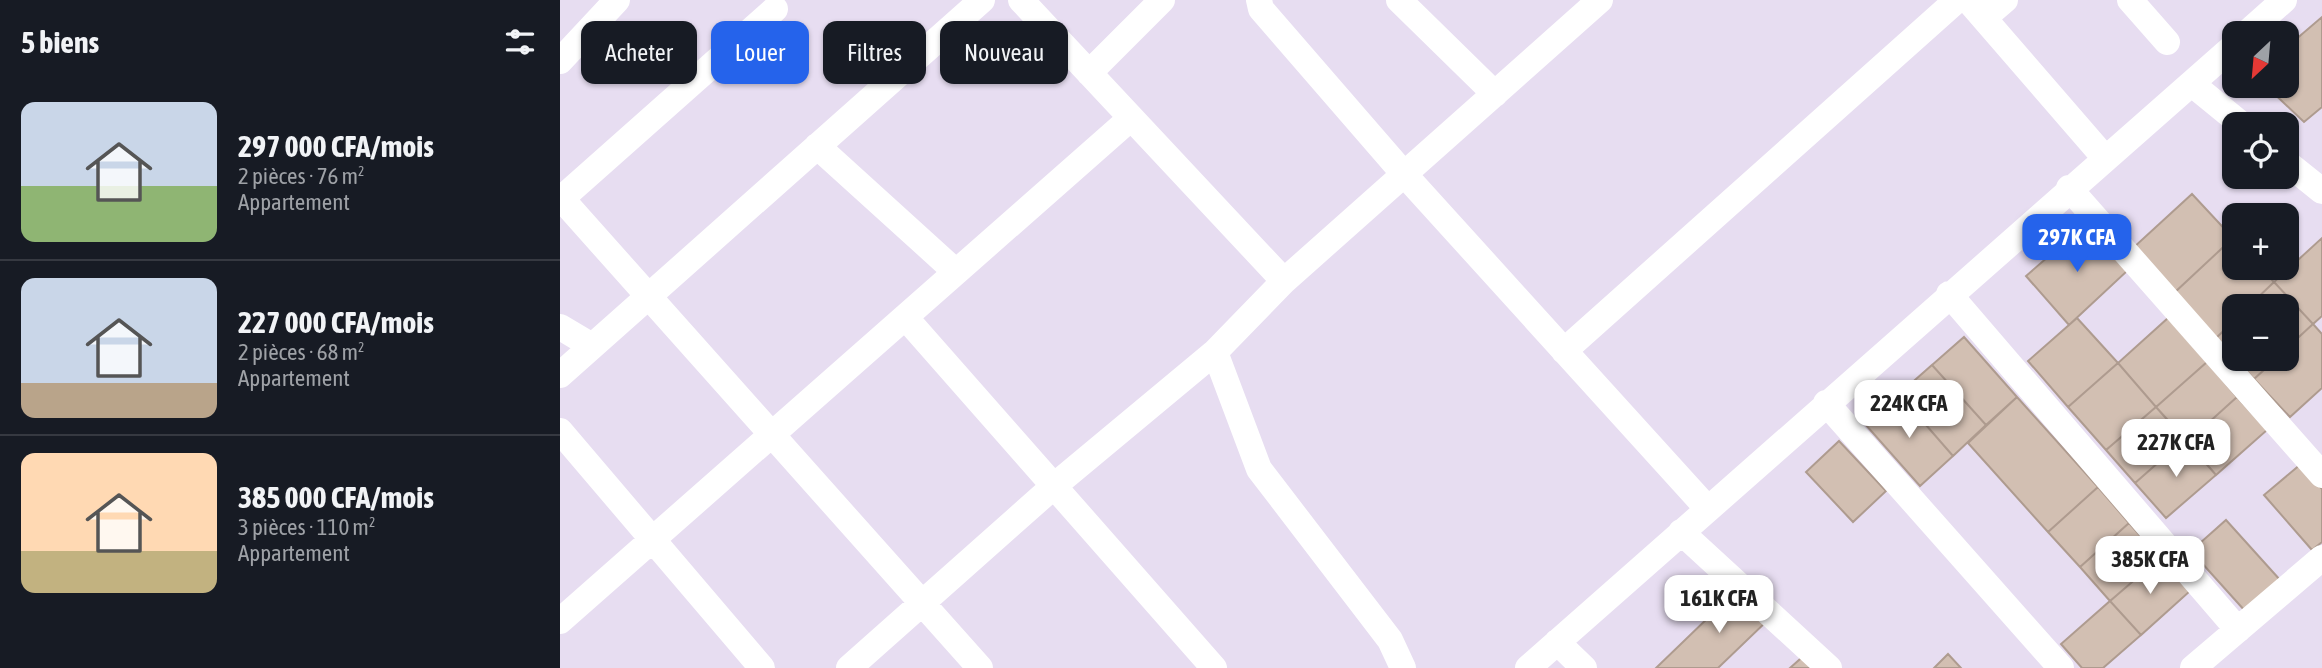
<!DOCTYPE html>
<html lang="fr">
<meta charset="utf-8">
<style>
:root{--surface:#171b24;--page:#242831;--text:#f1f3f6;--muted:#9ea1a6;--line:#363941;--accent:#2563eb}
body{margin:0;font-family:"Asap Condensed",sans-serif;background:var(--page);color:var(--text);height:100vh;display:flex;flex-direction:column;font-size:26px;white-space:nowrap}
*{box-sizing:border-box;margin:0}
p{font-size:23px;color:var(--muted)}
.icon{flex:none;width:38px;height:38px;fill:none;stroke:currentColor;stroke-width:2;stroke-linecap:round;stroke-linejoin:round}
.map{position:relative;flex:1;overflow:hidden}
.side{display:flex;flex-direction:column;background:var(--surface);width:560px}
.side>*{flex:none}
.hud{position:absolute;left:21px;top:21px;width:665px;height:63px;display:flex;gap:14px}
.needle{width:46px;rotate:206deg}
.tools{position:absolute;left:1662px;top:21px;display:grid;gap:14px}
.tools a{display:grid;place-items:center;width:77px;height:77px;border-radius:14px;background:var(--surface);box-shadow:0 2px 5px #0004;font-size:35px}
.price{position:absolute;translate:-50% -60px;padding:0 16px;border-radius:14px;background:#fff;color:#222;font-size:23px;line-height:46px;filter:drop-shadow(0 2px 4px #0008)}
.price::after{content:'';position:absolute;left:50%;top:42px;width:21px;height:16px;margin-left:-10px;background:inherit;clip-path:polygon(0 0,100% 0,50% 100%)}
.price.on{background:var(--accent);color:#fff}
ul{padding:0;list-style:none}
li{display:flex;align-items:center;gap:21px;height:175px;padding:0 21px}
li+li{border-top:2px solid var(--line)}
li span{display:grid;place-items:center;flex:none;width:196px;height:140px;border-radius:14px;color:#555}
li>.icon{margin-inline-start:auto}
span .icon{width:84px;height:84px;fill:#fffc;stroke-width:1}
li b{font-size:30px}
h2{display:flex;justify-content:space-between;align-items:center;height:84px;padding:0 21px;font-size:30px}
.tag{padding:0 24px;border-radius:14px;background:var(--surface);box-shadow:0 2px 5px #0004;font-size:24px;line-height:63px}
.tag.on{background:var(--accent);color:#fff}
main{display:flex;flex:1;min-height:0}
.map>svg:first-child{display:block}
.building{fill:#d2bfb2;stroke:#ae9b8f;stroke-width:2}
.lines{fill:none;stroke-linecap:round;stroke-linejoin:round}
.minor{stroke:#fff;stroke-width:26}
</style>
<main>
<section class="side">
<h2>5 biens<svg class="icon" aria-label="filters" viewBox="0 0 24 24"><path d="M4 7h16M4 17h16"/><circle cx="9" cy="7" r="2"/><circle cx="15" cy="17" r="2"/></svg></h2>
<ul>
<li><span style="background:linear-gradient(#c9d6e8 60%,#8fb573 0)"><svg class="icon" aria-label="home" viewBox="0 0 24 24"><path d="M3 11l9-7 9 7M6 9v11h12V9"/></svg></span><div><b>297 000 CFA/mois</b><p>2 pièces · 76 m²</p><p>Appartement</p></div></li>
<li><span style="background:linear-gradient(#c9d6e8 75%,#b9a48a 0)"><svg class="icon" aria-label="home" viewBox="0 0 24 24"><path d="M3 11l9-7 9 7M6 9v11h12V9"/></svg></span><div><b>227 000 CFA/mois</b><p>2 pièces · 68 m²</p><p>Appartement</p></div></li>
<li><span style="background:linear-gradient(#ffd9b3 70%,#c2b280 0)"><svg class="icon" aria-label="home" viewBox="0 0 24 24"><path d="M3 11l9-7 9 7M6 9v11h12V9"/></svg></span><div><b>385 000 CFA/mois</b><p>3 pièces · 110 m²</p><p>Appartement</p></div></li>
</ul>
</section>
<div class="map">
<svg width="1762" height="668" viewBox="0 0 1762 668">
<rect width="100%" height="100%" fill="#e7ddf1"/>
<!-- building -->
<path class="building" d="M1762,17V107L1744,122L1706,86H1727V47Z
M1632,194L1673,238L1614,293L1573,248Z
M1526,224L1567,271L1509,325L1466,276Z
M1673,238L1675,268H1700L1714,282L1689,306H1675V320L1656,338L1614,293Z
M1762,238V316L1753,324L1714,282Z
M1714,282L1753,324L1727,348V306H1689Z
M1517,318L1558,363L1508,407L1468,361Z
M1608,318L1647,362L1596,407L1558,363Z
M1675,320V358L1656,338Z
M1753,324L1762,334V388L1730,417L1694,379L1716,359H1727V348Z
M1404,337L1457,397L1426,425L1372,365Z
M1675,359H1716L1694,379Z
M1647,362L1677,397L1627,442L1596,407Z
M1558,363L1596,407L1546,450L1508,407Z
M1372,365L1426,425L1393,456L1339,394Z
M1339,394L1393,456L1360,486L1305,424Z
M1457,397L1538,487L1488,532L1408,443Z
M1677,397L1707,430L1656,475L1627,442Z
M1596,407L1625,439L1575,483L1546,450Z
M1625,439L1656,475L1606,518L1575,483Z
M1279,441L1326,491L1293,522L1246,472Z
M1741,464L1762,489V542L1752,550L1704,495Z
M1538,487L1569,523L1520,567L1488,532Z
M1666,520L1721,581L1686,612L1631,551Z
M1569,523L1600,558L1550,601L1520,567Z
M1600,558L1630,591L1581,635L1550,601Z
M1179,588L1209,619L1158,668H1096Z
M1550,601L1581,635L1543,668H1522L1501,644Z
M1248,652L1263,668H1230Z
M1388,654L1401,668H1374Z"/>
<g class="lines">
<!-- minor -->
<path class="minor" d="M461,0L724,281
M699,0L701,9L844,174L1147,508
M839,0L935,94
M1408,0L1544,157
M1570,0L1607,42
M1424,18L1445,0
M1687,33L1724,0
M0,61L57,0
M529,73L602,0
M1632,84L1681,124
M257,146L396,272
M1727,163L1762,191
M1509,188L1762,475
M0,197L420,668
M1,199L215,9
M1389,294L1678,630
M345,317L654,668
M0,327L32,346
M1004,351L1397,0
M655,352L699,469L830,640L843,668
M0,375L422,0
M1266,403L1501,668
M0,431L202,668
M1121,532L1269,668
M0,621L571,118
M997,642L1024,668
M289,668L494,486L655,352L724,281L1040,0
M968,668L1675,45
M1633,668L1762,558"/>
</g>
</svg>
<div class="tools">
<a><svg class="needle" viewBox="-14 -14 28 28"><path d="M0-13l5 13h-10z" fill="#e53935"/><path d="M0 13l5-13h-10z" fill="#9ea1a6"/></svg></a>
<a><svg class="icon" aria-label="locate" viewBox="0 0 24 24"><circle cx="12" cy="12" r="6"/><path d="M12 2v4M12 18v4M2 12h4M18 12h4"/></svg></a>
<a>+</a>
<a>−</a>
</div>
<b class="price on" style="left:1517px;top:274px">297K CFA</b>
<b class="price" style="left:1349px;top:440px">224K CFA</b>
<b class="price" style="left:1616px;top:479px">227K CFA</b>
<b class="price" style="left:1590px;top:596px">385K CFA</b>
<b class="price" style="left:1159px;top:635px">161K CFA</b>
<div class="hud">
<a class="tag">Acheter</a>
<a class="tag on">Louer</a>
<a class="tag">Filtres</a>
<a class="tag">Nouveau</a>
</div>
</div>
</main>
